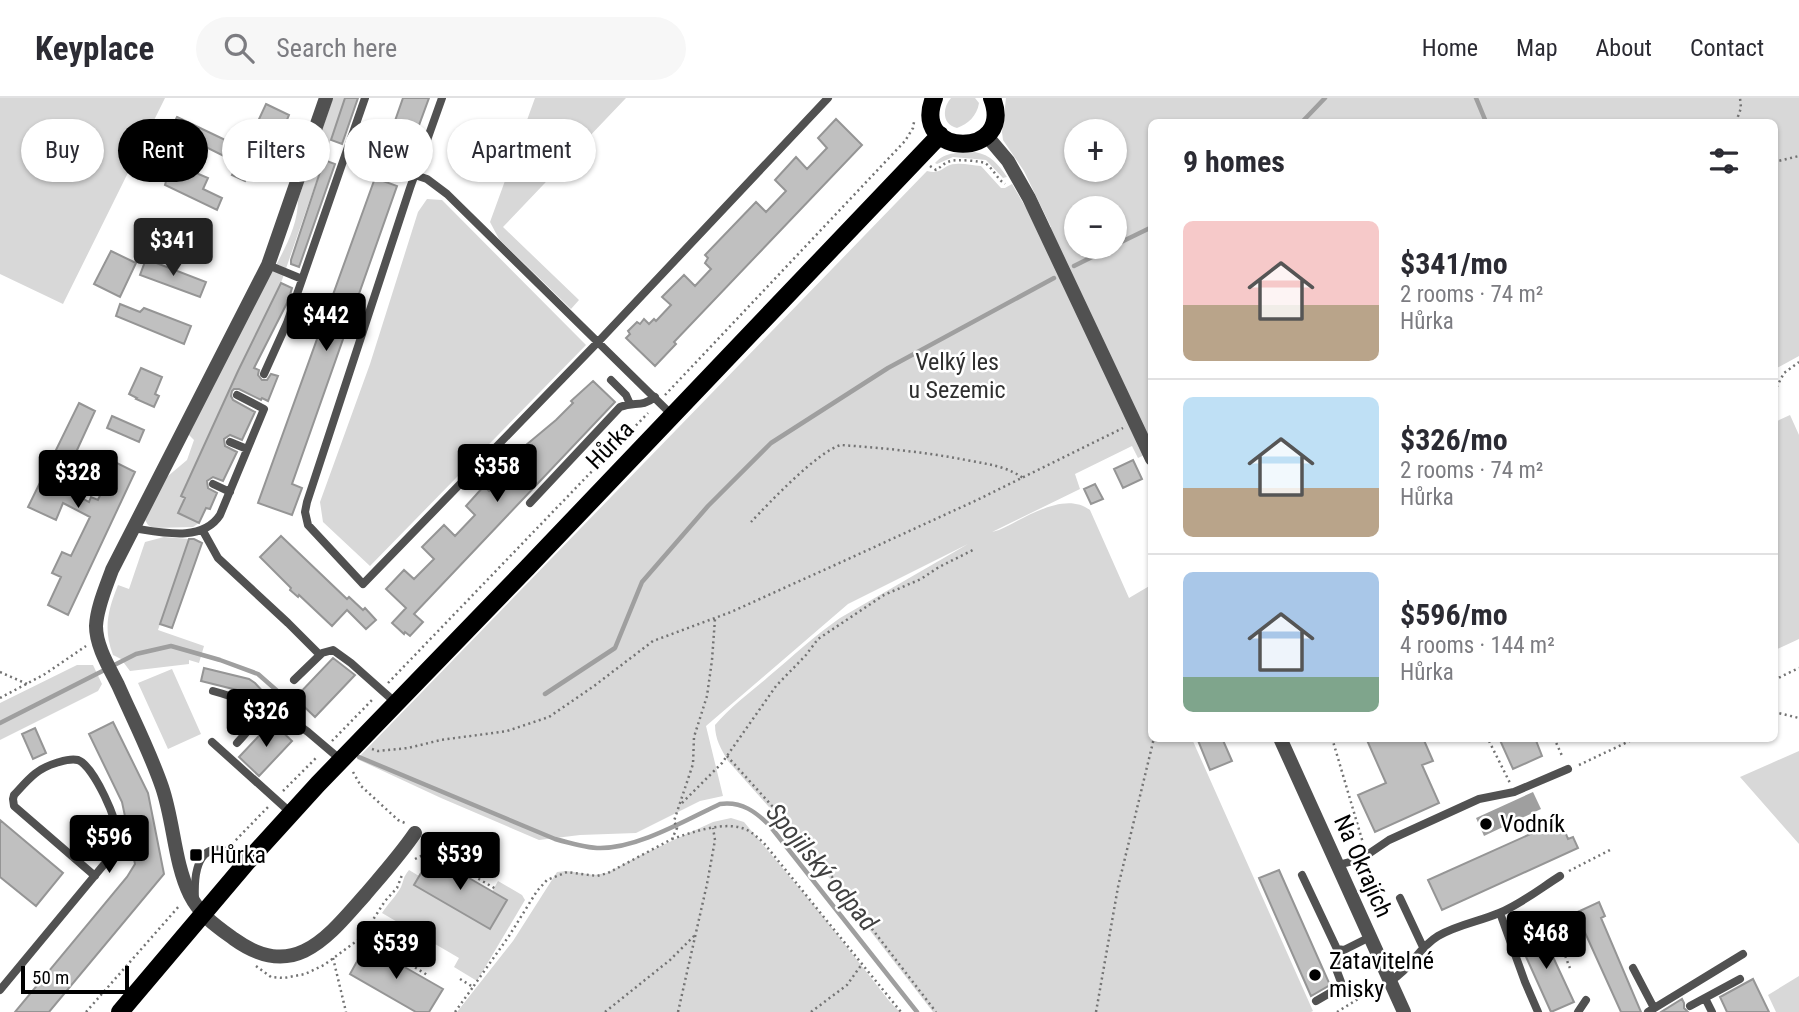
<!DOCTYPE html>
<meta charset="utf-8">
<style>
:root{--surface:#fff;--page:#f7f7f7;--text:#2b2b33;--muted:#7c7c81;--line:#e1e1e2;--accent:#000}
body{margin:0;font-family:"Roboto Condensed",sans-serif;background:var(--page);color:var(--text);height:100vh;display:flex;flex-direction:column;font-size:26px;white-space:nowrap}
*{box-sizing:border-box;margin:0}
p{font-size:23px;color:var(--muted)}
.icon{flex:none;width:38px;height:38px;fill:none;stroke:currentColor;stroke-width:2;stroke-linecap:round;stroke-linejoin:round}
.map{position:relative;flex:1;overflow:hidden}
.side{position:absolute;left:1148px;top:21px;width:630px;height:623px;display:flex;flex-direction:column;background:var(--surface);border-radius:10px;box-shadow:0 2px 5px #0004}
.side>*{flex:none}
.guide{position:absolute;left:21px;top:21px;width:665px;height:63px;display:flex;gap:14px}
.controls{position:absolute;left:1064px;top:21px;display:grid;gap:14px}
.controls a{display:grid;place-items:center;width:63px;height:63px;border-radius:50%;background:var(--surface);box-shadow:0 2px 5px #0004;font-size:35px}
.scale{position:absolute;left:21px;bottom:18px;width:108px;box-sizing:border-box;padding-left:7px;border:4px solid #000;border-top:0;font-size:19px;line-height:24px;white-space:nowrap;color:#000;-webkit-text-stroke:5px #fff;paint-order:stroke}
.price{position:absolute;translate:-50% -60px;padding:0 16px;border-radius:7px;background:var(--accent);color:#fff;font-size:23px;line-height:46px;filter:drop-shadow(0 2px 4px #0008)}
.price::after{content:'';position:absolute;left:50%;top:42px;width:21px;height:16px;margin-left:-10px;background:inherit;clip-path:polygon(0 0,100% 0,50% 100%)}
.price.selected{background:#222;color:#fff}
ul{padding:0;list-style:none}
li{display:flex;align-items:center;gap:21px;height:175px;padding:0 35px}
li+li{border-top:2px solid var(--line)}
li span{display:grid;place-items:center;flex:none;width:196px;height:140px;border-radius:10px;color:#555}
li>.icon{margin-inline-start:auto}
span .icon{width:84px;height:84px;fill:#fffc;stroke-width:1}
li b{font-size:30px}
h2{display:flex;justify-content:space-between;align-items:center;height:84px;padding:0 35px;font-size:30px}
.chip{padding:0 24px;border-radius:32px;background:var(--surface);box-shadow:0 2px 5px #0004;font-size:24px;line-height:63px}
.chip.selected{background:var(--accent);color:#fff}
header{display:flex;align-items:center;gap:42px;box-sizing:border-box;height:98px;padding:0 35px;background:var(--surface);border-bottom:2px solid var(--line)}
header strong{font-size:33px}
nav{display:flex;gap:38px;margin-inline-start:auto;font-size:24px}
.search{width:490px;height:63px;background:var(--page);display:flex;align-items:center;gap:18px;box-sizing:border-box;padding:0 24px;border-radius:38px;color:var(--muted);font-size:26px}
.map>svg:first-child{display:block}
.green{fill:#d8d8d8;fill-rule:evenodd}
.water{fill:#9f9f9f}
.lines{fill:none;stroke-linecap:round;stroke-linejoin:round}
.stream{stroke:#9f9f9f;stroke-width:4.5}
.building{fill:#c0c0c0;stroke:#959595;stroke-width:2}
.path{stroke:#737373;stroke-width:2.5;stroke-dasharray:2 3.5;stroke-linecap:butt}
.service{stroke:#515151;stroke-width:8}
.minor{stroke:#515151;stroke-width:14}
.tertiary{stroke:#515151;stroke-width:14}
.primary{stroke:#000;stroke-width:18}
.poi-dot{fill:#000;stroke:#fff;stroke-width:2.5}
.labels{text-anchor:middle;stroke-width:5;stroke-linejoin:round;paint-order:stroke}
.park-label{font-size:24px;fill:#2f2f2f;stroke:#fff}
.street-label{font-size:24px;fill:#000;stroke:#fff}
.poi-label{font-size:24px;fill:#000;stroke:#fff;text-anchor:start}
.water-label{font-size:26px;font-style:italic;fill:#404040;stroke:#fff}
</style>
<header>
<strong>Keyplace</strong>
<div class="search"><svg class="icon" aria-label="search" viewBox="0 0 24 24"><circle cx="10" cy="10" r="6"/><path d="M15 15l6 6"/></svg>Search here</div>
<nav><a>Home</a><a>Map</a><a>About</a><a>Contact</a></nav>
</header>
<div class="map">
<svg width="1799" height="914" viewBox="0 0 1799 914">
<rect width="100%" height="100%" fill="#fff"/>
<!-- green -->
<path class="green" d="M0,0H165L63,206L0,176Z
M333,0H345L281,185L238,273L181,398L184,402L178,415L199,425L193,429L153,430L148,427L145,422L161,384L187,362L194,342L186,334C213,285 240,236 265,187C279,161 298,132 298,102Z
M535,0H626L503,129L579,202L571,211L499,141L490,124Z
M951,0H975L979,5C977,18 968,26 957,30C942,27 942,10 951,0Z
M1006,0H1799V258L1775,271L1774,24H1152L1151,354L1138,360L1132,348L1075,376L1080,391L992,434L999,432C1024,421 1064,392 1090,412L1129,500L1151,487L1152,640L1192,641L1313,913L1311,914H933L810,755L728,663C721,651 715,641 715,627C731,608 750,595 768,579C792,559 814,538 840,520L968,446L848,506L706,628L723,698L700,703L636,735L580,737L539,742L441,700L357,661L927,73C943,77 943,66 956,66C964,65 973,68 981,68L1001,90H1005L1012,86L1040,134L1051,129L1024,73L1003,42L1002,34ZM1076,33H1115V72H1076ZM1076,110H1115V149H1076Z
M975,54C991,57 998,66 1007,79L1003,80L986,62L953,59L937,66L935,65C946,53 960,55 975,54Z
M427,101L442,102L586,247L370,468L323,424L320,404L370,266L418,114Z
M1790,317L1799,337V541L1775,552V324Z
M164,439L189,441L158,532L204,548L199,565L189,562V566L130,573L121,561L113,557C103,531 108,512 118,487L129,491L145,444Z
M77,567H93L102,586L98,593L0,642V605Z
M172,571L201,636L168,651L138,585Z
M1799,653V746L1740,679Z
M731,720L744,724L821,816L890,904L900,914H457L513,843L557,774L567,773L594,777L607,775L641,757L713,724Z
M409,772L419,778L414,787L490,831L507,803L492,794L498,783L522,797L525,802L477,883L454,869L459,860L382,815C387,807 397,797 401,789C404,782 403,779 409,772Z
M1799,878V914H1776L1768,897Z"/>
<!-- water -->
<path class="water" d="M1533,694L1541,711L1484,738L1476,720Z"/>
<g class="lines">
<!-- stream -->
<path class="stream" d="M1476,0L1486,24
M1302,24L1325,0
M1115,147L1152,129
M1074,168L1112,149
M545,596L615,550L642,484L708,408L771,345L888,270L1054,180
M0,625L136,556L171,548L220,562L258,576L283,598
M359,659L555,741C569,745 583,749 597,750C635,752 686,722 720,706C742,703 756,714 770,728L917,914"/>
</g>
<!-- building -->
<path class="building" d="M345,0H358L342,46L331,42Z
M403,0H429L404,68L382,60Z
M266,6L289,17L284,29L273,24L267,38L254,32Z
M177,19L257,57L245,83L232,77L238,65L188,40L175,66L208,80L203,91L222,100L217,112L165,87L168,76L156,73L159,66L154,63Z
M836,21L862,47L674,244L676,246L655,268L626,240L630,236L628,233L637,224L640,226L644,221L649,226L654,221L656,223L671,207L662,199L684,177L695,188L711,171L705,165L708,160L705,157L756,104L766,114L786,93L775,82L796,59L807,71L827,50L818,40Z
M324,62L335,66L299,169L291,166V162Z
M375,80L397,88L292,386L302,390L292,417L258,405Z
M111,153L136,165L120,199L94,186Z
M146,161L206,184L200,199L140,177Z
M281,185L292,190L288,203L254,270L259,272L258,277L262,282H267L271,276L278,278L268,303L262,300L261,302L239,291H234L232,293L231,298L233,302L255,314L242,342L230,337L224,341L225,348L237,354L223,383L213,379L207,383L208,390L217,395L210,411L206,410L199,425L178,415L185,400L181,398L238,273Z
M120,206L140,214L144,210L191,228L184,246L116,218Z
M141,270L162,279L155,296L159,298L154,309L136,301L137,300L129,296Z
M593,283L615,304L414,516L423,524L410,538L405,534L404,536L392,525L406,510L386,491L404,472L414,481L434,461L422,449L444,427L455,438L475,417L466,408L484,388L489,393L524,356L520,352L556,322L573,305L571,303Z
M79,305L95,313L60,389L78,401L80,399L89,404L91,399L98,402L115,364L135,374L68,517L48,507L61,479L52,475L62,454L71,458L90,419L63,405L56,422L28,409Z
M112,318L144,332L139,344L107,330Z
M1133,362L1142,381L1123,390L1114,371Z
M1095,386L1103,401L1091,406L1084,391Z
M281,438L347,501L349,499L363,512L365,510L376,522L366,531L347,512L332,528L299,497L298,499L290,492L291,490L260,459Z
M189,441H194L202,445L172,530L160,526Z
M333,560L355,577L315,619L295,600Z
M204,570L249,581L255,585L266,597L256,606L245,594L201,583Z
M113,624L148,695L164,776L49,914H15L127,779L135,766L122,704L89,636Z
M272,624L292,643L259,678L239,659Z
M35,630L46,655L33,661L22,636Z
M1197,640H1222L1232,663L1210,672Z
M1366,640H1423L1433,663L1422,667L1439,705L1375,734L1358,697L1386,685Z
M1499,640H1535L1542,658L1513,671Z
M0,722L63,775L36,808L0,779Z
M1555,725L1558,732L1563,729L1568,741L1573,739L1578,750L1442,812L1428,782Z
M431,758L507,802L490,831L414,787Z
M1279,772L1330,887L1311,898L1259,780Z
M1599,804L1605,818L1601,820L1641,914H1621L1582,828L1577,831L1571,817Z
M1540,831L1574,904L1551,914L1518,841Z
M366,847L443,891L429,914H416L350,876Z
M1753,881L1769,914H1727L1720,899Z
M1682,901L1684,905V910L1688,914H1661Z"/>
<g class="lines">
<!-- path -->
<path class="path" d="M1736,24L1741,10L1740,0
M1774,64L1799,58
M930,68L936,72C941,69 945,64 951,63C957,61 980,63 985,65C993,70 997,81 1005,86
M1774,294L1784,275L1799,264
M665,297L905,43L913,30L914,24
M751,424C769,405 818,353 841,347C883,350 925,354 966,362C987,366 1006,368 1023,380
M0,574L27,586
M1774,582L1799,570
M388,585L648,315
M0,600L45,576L86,548
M1774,614L1799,620
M1332,640L1363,745
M1554,640L1563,660
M332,643L374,600
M1489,643L1510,685
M372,651L378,653L408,650L441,642L507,633L549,619L594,588L653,543L731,514L857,457L977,402L1123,330
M727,658L809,749L936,914
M1579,667L1636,640
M353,674L361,688L398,722L405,725
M283,693L318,658
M682,705L722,665L776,588L806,557L818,541L884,497L921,481L939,469L975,451
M672,741C693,734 728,721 749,733C754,736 758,740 763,744L901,914
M232,746L269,708
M415,761L427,755L436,756L496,791
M1569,773L1610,752
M358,827L380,848L429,878
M1515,829L1535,821C1557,825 1562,852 1570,870
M333,860L346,914
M256,868L271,879L284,880L305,876L324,867L362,839L385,803L397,790L402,777
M460,881L473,889L509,838L537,793L547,782L567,774L597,778L608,775L672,741L677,730L674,723L693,666L694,639L707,598L712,562L715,521
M86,914L180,807
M455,914L473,889
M605,914L670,862L695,837
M678,914L707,786L715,742L713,730
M811,914L847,887L862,866
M1096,914L1118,789L1154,640
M1337,914L1379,888"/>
<!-- service -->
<path class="service" d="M442,0L410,90L307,404L305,414L308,427L363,486L598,244L828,0
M415,77L427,81L447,96L672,317
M268,167L302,181
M264,276L287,225L365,0
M611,282L626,297L630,306
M230,344L247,351
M213,386L230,394
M530,405L620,309C635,303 641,310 655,299
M132,430C160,434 202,445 220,417L264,311L237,297
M203,433L218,460L288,525L320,557
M294,582L322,555L333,552L351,565L396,605
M213,593C239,600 242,602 261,620
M212,644L291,715
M237,645C247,635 263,611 278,612L308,634L341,662
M1338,767L1361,761L1389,742L1479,701L1514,694L1568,671
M1302,777L1337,851L1344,852L1370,839
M1400,800L1423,849
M195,802C193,761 205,735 247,764
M1500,815L1525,884L1538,914
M1633,870L1654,910
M1390,883C1410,872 1418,850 1438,838C1459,826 1478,824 1499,815C1521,806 1541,790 1560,778
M0,892L116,752C118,747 119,747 119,742C119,725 94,668 78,662C70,660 63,663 56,665C36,671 28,682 14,697L13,701L14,708L95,778
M1705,900L1712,914
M1316,903L1340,889L1341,884L1335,868L1339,852
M1690,908L1740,881
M1578,914L1586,902
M1648,914L1743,856"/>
<!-- minor -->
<path class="minor" d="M326,0L268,167L112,472C106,489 97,509 96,528C96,548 109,569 118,587C133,621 150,654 162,689C174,724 174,764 190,797C200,817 216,828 234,841C294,884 327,840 365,797C382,777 400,757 415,735"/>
<!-- tertiary -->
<path class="tertiary" d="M986,37L1008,63L1029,100L1152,361
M1280,640L1404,914"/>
<!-- primary -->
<path class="primary" d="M934,0C910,61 1016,61 992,0
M120,914L247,764L318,686L528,469L940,37"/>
</g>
<!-- markers -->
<g class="poi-dot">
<circle cx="1486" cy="726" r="7"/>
<rect x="189" y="750" width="14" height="14" rx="3.5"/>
<circle cx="1315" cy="877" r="7"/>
</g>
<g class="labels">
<!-- park labels -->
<g class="park-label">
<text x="957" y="272">Velký les<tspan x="957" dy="28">u Sezemic</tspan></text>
</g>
<!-- street labels -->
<g class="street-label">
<text transform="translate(610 347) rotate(-46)" y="8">Hůrka</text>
<text transform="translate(1363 768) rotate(66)" y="8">Na Okrajích</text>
</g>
<!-- poi labels -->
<g class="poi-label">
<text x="1500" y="734">Vodník</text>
<text x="210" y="765">Hůrka</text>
<text x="1329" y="871">Zatavitelné<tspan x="1329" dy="28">misky</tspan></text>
</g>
<!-- water labels -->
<g class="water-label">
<text transform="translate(822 769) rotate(50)" y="9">Spojilský odpad</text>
</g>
</g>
</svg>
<div class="controls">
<a>+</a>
<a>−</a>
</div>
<div class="scale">50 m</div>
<b class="price selected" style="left:173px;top:180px">$341</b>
<b class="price" style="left:326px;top:255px">$442</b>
<b class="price" style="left:497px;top:406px">$358</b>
<b class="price" style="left:78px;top:412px">$328</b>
<b class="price" style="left:266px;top:651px">$326</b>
<b class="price" style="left:109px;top:777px">$596</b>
<b class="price" style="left:460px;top:794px">$539</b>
<b class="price" style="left:1546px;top:873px">$468</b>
<b class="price" style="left:396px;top:883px">$539</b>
<div class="guide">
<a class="chip">Buy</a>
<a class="chip selected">Rent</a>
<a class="chip">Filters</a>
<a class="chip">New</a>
<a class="chip">Apartment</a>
</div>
<section class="side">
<h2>9 homes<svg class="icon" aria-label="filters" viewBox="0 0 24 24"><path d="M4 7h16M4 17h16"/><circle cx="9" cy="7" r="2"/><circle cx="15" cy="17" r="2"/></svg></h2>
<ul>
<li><span style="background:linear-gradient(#f6c9c9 60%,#b9a48a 0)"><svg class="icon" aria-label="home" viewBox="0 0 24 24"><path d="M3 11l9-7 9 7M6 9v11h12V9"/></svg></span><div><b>$341/mo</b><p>2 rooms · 74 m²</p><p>Hůrka</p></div></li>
<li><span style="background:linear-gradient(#bfe0f5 65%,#b9a48a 0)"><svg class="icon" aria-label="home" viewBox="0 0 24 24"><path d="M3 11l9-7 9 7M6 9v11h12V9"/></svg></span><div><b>$326/mo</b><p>2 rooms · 74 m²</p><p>Hůrka</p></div></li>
<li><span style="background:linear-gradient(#a9c7e8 75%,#7fa58c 0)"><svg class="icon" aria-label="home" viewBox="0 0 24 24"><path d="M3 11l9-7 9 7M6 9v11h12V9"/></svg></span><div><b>$596/mo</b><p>4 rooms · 144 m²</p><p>Hůrka</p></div></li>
</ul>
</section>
</div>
